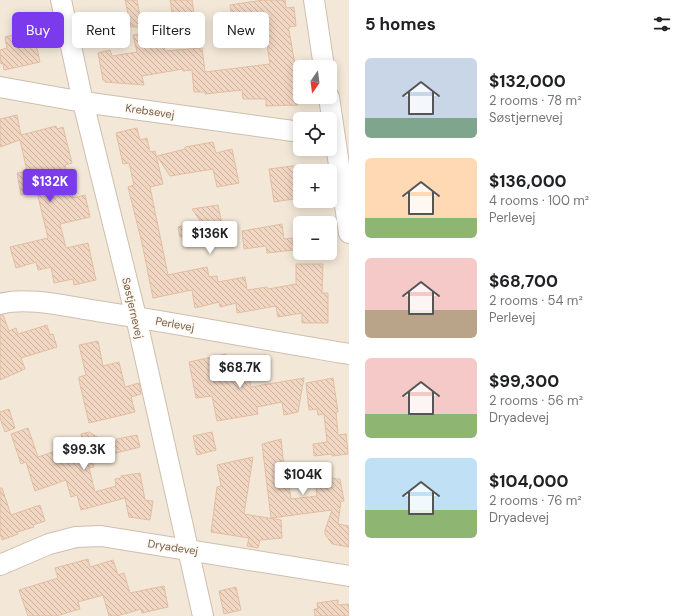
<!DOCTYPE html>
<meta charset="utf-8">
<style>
:root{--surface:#fff;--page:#f6f6f6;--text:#202124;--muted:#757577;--accent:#7c3aed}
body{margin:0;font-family:"DM Sans",sans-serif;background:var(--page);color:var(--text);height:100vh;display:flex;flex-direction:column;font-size:15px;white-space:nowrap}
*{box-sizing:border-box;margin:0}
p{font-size:13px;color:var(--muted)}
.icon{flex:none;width:22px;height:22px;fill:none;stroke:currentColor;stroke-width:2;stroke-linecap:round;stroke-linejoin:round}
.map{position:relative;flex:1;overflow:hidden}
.sheet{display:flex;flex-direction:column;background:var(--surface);width:340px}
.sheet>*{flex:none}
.top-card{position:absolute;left:12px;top:12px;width:277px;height:36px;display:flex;gap:8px}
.needle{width:26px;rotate:194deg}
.fabs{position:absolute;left:293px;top:60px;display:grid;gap:8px}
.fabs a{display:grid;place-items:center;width:44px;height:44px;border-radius:6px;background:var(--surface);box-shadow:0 2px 10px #0003;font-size:20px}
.price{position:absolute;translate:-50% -34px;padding:0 9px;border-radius:4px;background:#fff;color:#222;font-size:13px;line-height:26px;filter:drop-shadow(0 1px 2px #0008)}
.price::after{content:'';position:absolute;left:50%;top:24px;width:12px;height:9px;margin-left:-6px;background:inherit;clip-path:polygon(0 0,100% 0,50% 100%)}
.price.on{background:var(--accent);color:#fff}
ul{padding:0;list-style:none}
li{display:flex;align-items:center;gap:12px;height:100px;padding:0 16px}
li span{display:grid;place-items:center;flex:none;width:112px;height:80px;border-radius:6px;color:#555}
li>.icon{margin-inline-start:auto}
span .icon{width:48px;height:48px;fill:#fffc;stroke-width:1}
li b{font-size:17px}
h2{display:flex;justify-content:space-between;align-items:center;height:48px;padding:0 16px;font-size:17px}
.tag{padding:0 14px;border-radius:6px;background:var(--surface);box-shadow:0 2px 10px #0003;font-size:14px;line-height:36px}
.tag.on{background:var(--accent);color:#fff}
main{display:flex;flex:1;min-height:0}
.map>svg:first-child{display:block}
.residential{fill:#f3e8d8;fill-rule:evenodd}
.building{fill:url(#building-back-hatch);stroke:#e3bda2}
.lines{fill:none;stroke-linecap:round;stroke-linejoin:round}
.minor-casing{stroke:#cebeaf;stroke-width:22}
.minor{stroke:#fff;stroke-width:20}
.labels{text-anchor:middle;stroke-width:3;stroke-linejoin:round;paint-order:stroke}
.street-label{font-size:11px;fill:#765d4d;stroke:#fef9f0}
</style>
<main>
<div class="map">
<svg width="349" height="616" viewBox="0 0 349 616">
<defs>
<pattern id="building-back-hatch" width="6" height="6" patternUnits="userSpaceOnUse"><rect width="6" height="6" fill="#f1d6c2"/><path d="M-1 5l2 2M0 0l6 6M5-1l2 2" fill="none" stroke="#c8b1a0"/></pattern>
</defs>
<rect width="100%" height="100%" fill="#fcf5e9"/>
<!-- residential -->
<path class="residential" d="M0,0H349V616H0ZM300,67H330V97H300ZM300,119H330V149H300ZM300,171H330V201H300ZM300,223H330V253H300Z"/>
<!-- building -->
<path class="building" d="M125,0H137L142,27H131Z
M170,0H192L195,22L174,25Z
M263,0H285L286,8L294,7L296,26L289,27V30L296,71L298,105L266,106V99H243L242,90L205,94V92H194L192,70L183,71V69L142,76L144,85L105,82V80H103L98,53L110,50L112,56L137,52L133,35L161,30L165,51L202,48L205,72L270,64L266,39L236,43L230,5Z
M30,31L33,44H36L40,62L4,70L3,63L1,64L0,50L7,48L5,37Z
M17,115L21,135L56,126L57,129L63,127L72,163L65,165L73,198L85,195L90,217L60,224L66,248L88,243L96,280L74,285L73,279L54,283L51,267L38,270L36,262L16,268L10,247L48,238L37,192L21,195L17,173L27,171L20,140L0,147V119Z
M137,128L140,140L147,138L150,152L155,151L163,184L150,187L168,275L207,267L209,277L217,276L218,282L245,277L247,290L267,287L268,289L296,284V264H323L322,293H328V323H302V313L278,317L276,306L237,313L236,303L220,307L219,302L195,308L192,290L153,298L142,243L128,187L134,185L129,163L123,164L116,133Z
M213,142L216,153L232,149L239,183L217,187L213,169L170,176L157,156L185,149V147Z
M300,165V198L274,202L269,169Z
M218,205L223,230L212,232V233L208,234L211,243L199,246L196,234L180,237L178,227L201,222L192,209Z
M282,224L284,239L292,238L294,250L267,253L266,246L244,249L242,231Z
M0,315H3L9,331L16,328L18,334L47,325L50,335L53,334L57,347L21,358L25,369L0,380Z
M98,341L103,366L119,362L125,387L139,383L141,394L131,397L135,412L89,423L79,380V377L86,375L79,345Z
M226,354L229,370L247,365L251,387L304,378L298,412L284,415L282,402L257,407L258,414L217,421L212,396L196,398L189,362Z
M333,378L338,412H336L338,435L346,434L348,454L332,456V454L314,456L313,444L327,442L324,414L318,415L317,409L309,410L306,383Z
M9,409L15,428L5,432L0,418V412Z
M28,428L38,457L61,449L60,443L82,439L81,434L89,432L113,447L117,439L137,435L140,447L92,459L94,467L89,468L95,492L116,486L115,479L121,478V476L140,473L145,500L153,501L150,520L129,517L125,498L81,510L77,495L71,497L66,480L35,491L26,462L21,464L11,434Z
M212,432L216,450L197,455L193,436Z
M281,439L285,477L286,476L287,485H289L291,499L317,496L315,481L335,478V479H340L344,501H341L338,524L349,526V547L332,544L325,534V530L332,510L271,518L262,444Z
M253,457L244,514L281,520L282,538L260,540L258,548L247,546L249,538L211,532L217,487L221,486L217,465Z
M0,488H2L11,515L40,505L45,521L33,525L34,527L17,532L18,534L2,540L0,533Z
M88,559L90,567L113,560L118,575L124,573L130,593L164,586L168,607L142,613L141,609L117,616H109L103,595L78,602L80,609L56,616H28L19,590L58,578L55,568Z
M236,587L241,610L224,614L219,591Z
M338,600V605L349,604V616H315L314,609H318L317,603Z"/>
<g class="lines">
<defs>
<path id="minor" d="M61,0L83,102L136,317L203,616
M314,0L324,67
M0,87L83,102L300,132
M329,97L349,233
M0,304C27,296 69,307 97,311C181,324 265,340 349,354
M0,565L49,544L76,537L101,536L349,576"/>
</defs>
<!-- minor casing -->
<use href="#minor" class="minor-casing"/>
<!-- minor -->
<use href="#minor" class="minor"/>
</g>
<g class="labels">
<!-- street labels -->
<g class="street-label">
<text transform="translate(150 111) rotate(8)" y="4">Krebsevej</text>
<text transform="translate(133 308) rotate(77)" y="4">Søstjernevej</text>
<text transform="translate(175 324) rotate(10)" y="4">Perlevej</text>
<text transform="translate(173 547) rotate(9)" y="4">Dryadevej</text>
</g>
</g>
</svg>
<div class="fabs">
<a><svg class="needle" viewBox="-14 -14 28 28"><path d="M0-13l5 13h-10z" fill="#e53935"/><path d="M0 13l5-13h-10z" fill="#757577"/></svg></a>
<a><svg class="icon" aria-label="locate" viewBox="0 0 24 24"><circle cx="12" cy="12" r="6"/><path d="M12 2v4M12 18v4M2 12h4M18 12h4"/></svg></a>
<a>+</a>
<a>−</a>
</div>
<b class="price on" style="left:50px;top:203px">$132K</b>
<b class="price" style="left:210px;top:255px">$136K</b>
<b class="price" style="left:240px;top:389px">$68.7K</b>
<b class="price" style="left:84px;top:471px">$99.3K</b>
<b class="price" style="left:303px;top:496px">$104K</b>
<div class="top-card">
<a class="tag on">Buy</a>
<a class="tag">Rent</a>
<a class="tag">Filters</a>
<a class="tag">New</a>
</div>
</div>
<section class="sheet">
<h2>5 homes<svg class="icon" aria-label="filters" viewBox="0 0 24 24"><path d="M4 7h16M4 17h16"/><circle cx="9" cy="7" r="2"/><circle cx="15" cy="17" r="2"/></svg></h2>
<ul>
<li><span style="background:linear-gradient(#c9d6e8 75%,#7fa58c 0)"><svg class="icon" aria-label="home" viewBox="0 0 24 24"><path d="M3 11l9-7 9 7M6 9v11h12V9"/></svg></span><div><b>$132,000</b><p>2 rooms · 78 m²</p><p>Søstjernevej</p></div></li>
<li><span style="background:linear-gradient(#ffd9b3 75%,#8fb573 0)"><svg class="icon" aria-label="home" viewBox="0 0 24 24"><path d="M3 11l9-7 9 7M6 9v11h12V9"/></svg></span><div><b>$136,000</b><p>4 rooms · 100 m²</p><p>Perlevej</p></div></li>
<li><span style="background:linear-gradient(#f6c9c9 65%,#b9a48a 0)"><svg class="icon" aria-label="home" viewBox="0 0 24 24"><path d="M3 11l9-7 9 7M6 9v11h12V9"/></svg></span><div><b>$68,700</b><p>2 rooms · 54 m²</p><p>Perlevej</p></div></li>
<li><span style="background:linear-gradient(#f6c9c9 70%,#8fb573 0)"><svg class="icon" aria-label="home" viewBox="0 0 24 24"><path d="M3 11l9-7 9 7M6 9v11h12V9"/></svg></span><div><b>$99,300</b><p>2 rooms · 56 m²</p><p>Dryadevej</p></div></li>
<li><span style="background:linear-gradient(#bfe0f5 65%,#8fb573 0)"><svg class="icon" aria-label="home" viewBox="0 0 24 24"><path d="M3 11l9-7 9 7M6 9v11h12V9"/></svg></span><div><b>$104,000</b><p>2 rooms · 76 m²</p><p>Dryadevej</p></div></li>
</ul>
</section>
</main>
